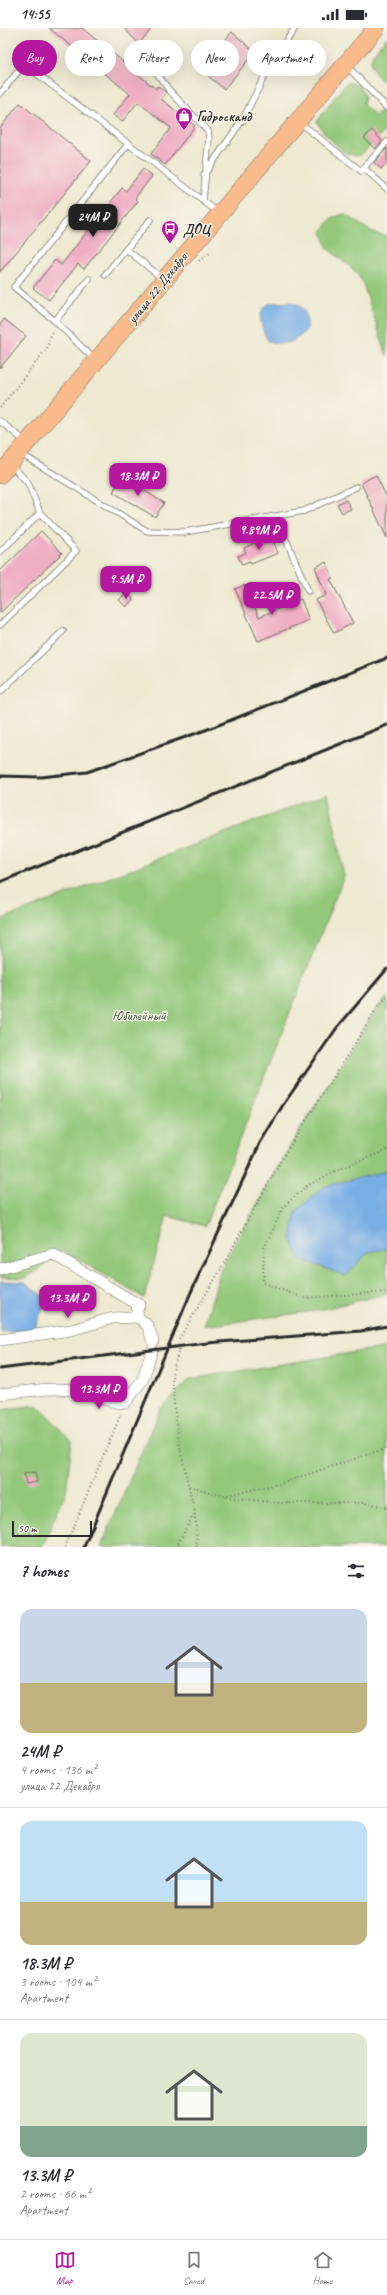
<!DOCTYPE html>
<meta charset="utf-8">
<style>
:root{--surface:#fff;--page:#f2f2f3;--text:#2b2b33;--muted:#7c7c81;--line:#e1e1e2;--accent:#b5179e}
body{margin:0;font-family:Caveat,sans-serif;background:var(--page);color:var(--text);height:100vh;display:flex;flex-direction:column;font-size:15px;white-space:nowrap}
*{box-sizing:border-box;margin:0}
p{font-size:13px;color:var(--muted)}
.icon{flex:none;width:22px;height:22px;fill:none;stroke:currentColor;stroke-width:2;stroke-linecap:round;stroke-linejoin:round}
.map{position:relative;height:1519px;overflow:hidden}
.drawer{display:flex;flex-direction:column;background:var(--surface);flex:1}
.drawer>*{flex:none}
.banner{position:absolute;left:12px;top:12px;width:363px;height:36px;display:flex;gap:8px}
.scale{position:absolute;left:12px;bottom:10px;width:80px;box-sizing:border-box;padding-left:4px;border:2px solid #2b2b2b;border-top:0;font-size:11px;line-height:14px;white-space:nowrap;color:#2b2b2b;-webkit-text-stroke:3px #f7f3e8;paint-order:stroke}
.price{position:absolute;translate:-50% -34px;padding:0 9px;border-radius:8px;background:var(--accent);color:#fff;font-size:13px;line-height:26px;filter:drop-shadow(0 1px 2px #0008)}
.price::after{content:'';position:absolute;left:50%;top:24px;width:12px;height:9px;margin-left:-6px;background:inherit;clip-path:polygon(0 0,100% 0,50% 100%)}
.price.current{background:#222;color:#fff}
ul{padding:0;list-style:none}
li{display:grid;align-content:center;gap:8px;height:212px;padding:0 20px}
li+li{border-top:1px solid var(--line)}
li span{display:grid;place-items:center;height:124px;border-radius:12px;color:#555}
li>.icon{margin-inline-start:auto}
span .icon{width:72px;height:72px;fill:#fffc;stroke-width:1}
li b{font-size:17px}
h2{display:flex;justify-content:space-between;align-items:center;height:48px;padding:0 20px;font-size:17px}
.tag{padding:0 14px;border-radius:18px;background:var(--surface);box-shadow:0 4px 16px #0002;font-size:14px;line-height:36px}
.tag.current{background:var(--accent);color:#fff}
.status{display:flex;justify-content:space-between;align-items:center;height:28px;padding:0 20px;background:var(--surface);direction:ltr}
.status svg{height:11px;fill:currentColor}
.menu{display:flex;justify-content:space-around;align-items:center;height:56px;border-top:1px solid var(--line);background:var(--surface);font-size:11px;color:var(--muted)}
.menu a{display:grid;justify-items:center;gap:2px}
.menu .current{color:var(--accent)}
.map>svg:first-child{display:block}
.green{fill:#93c87a;stroke:#5f7a52}
.water{fill:#78aee6;stroke:#526c88}
.building{fill:#efaec4}
.lines{fill:none;stroke-linecap:round;stroke-linejoin:round}
.lane-casing{stroke:#6f6e65;stroke-width:7}
.street-casing{stroke:#6f6e65;stroke-width:12}
.primary-casing{stroke:#6f6e65;stroke-width:18}
.path{stroke:#6f6e65;stroke-width:2;stroke-dasharray:1 3;stroke-linecap:butt}
.lane{stroke:#fff;stroke-width:5.5}
.street{stroke:#fff;stroke-width:11}
.primary{stroke:#fabb8c;stroke-width:17}
.rail{stroke:#2b2b2b;stroke-width:3}
.labels{text-anchor:middle;stroke-width:3;stroke-linejoin:round;paint-order:stroke}
.poi-label{font-size:14px;font-weight:bold;fill:#2b2b2b;stroke:#f7f3e8;text-anchor:start}
.street-label{font-size:14px;fill:#2b2b2b;stroke:#f7f3e8}
.park-label{font-size:14px;fill:#4a5a43;stroke:#f7f3e8}
</style>
<div class="status"><b>14:55</b><svg viewBox="0 0 49 12"><path d="M0 12V9h3v3zM5 12V6h3v6zM10 12V3h3v9zM15 12V0h3v12zM26 1h20v11H26zM47 4h2v5h-2z"/></svg></div>
<div class="map">
<svg width="387" height="1519" viewBox="0 0 387 1519">
<rect width="100%" height="100%" fill="#f7f3e8"/>
<filter id="ink" filterUnits="userSpaceOnUse"><feTurbulence type="fractalNoise" baseFrequency=".025" numOctaves="2"/><feDisplacementMap in="SourceGraphic" scale="8" xChannelSelector="R" yChannelSelector="G"/><feConvolveMatrix kernelMatrix="1 2 1 2 8 2 1 2 1" color-interpolation-filters="sRGB"/></filter>
<filter id="wash" filterUnits="userSpaceOnUse"><feTurbulence type="fractalNoise" baseFrequency=".012" numOctaves="4" result="noise"/><feDisplacementMap in="SourceGraphic" scale="16" xChannelSelector="R" yChannelSelector="G"/><feGaussianBlur stdDeviation="0.9" result="paint"/><feColorMatrix in="noise" values="0 0 0 0 0 0 0 0 0 0 0 0 0 0 0 0 0 1.4 0 .05"/><feComposite in="paint" operator="in"/></filter>
<g filter="url(#wash)">
<rect width="100%" height="100%" fill="#eee9d0"/>
<!-- green -->
<path class="green" d="M387,9V58C364,35 366,33 387,9Z
M349,54L360,59L365,69L363,76L375,88L381,84L384,85L387,91L386,102L361,127C357,128 353,128 348,126C341,123 318,100 317,93L345,56Z
M345,186C358,193 371,208 387,207V328L362,253L354,242L328,221L322,204C328,194 333,188 345,186Z
M328,765L344,848L205,1198L167,1188L144,1270L64,1223L26,1250L0,1249V892Z
M387,969V1266L315,1283L204,1298L221,1241L283,1129L377,980Z
M387,1319V1519H101L160,1381L190,1351Z
M37,1377L72,1412L66,1464L42,1519H0V1382Z"/>
<!-- water -->
<path class="water" d="M291,274C306,279 307,287 307,301C293,316 288,317 268,313C263,303 254,284 269,276C275,274 285,275 291,274Z
M387,1143V1221L368,1224L346,1248L300,1231L291,1211L296,1183L325,1158Z
M0,1253L25,1254L47,1272L33,1302L0,1304Z"/>
<g id="blocks">
<!-- building -->
<path class="building" d="M49,0H82L156,61L158,58L164,63L166,65L161,71L195,98L165,137L151,126L171,100L138,74L122,94L113,87L130,66Z
M124,0H152L139,16Z
M232,4L255,24L224,61L201,42Z
M20,75L91,133L0,244V100Z
M372,102L382,113L375,121L364,110Z
M387,120V134L381,141L374,135Z
M143,141L152,148L135,170L138,173L84,241L78,236L49,272L33,260L55,232L61,237L122,160L126,163Z
M4,291L26,308L0,340V297Z
M376,447L387,470V510L361,455Z
M122,449L164,475L155,489L113,464Z
M346,472L351,481L342,485L337,476Z
M41,503L62,525L0,585V543Z
M261,507L263,512L271,508L278,525L251,536L250,534L242,537L238,528L246,525L244,520L253,516L251,512Z
M326,534L333,550L330,551L353,595L334,605L316,572L326,567L315,539Z
M245,557L259,589L301,571L309,592L258,613L235,561Z
M127,564L133,571L126,579L119,572Z
M35,1444L37,1454L26,1456L24,1446Z"/>
</g>
</g>
<g filter="url(#ink)">
<use href="#blocks" fill-opacity="0" stroke="#6f6e65" stroke-width="1"/>
<g class="lines">
<defs>
<path id="lane" d="M347,38L387,80
M153,40L169,62L208,103L209,109L203,173
M0,66L24,36L219,185
M299,94L361,143L387,114
M364,140L387,161
M204,147L243,91L269,39L295,0
M126,221L163,251
M105,247L150,192
M55,293L89,251
M95,332L55,293L14,259L129,115
M0,393L26,414
M21,426L147,503L185,504L304,483L356,459
M276,488L308,563
M0,524L40,485
M0,597L76,523L40,485L28,455L11,437
M0,664L63,603"/>
<path id="street" d="M0,1241L53,1226L139,1277L137,1282L138,1289L148,1298L153,1314
M0,1312L71,1302L113,1290L138,1289
M0,1366C24,1364 53,1358 77,1363C94,1366 108,1375 125,1375L143,1351L152,1323"/>
<path id="primary" d="M0,447L376,0"/>
</defs>
<!-- lane casing -->
<use href="#lane" class="lane-casing"/>
<!-- street casing -->
<use href="#street" class="street-casing"/>
<!-- primary casing -->
<use href="#primary" class="primary-casing"/>
<!-- path -->
<path class="path" d="M199,233L210,225
M0,380L47,320L53,301
M387,1122L337,1142L307,1158L284,1178L264,1220L263,1255L304,1270L387,1264
M179,1311L221,1241L283,1129L377,980L387,969
M179,1321L172,1346L174,1378L181,1425L195,1485L197,1519
M189,1458L223,1468L279,1456L387,1420
M226,1469L279,1475H368L387,1480
M65,1519L121,1386
M176,1519L194,1486"/>
<!-- lane -->
<use href="#lane" class="lane"/>
<!-- street -->
<use href="#street" class="street"/>
<!-- primary -->
<use href="#primary" class="primary"/>
<!-- rail -->
<path class="rail" d="M0,748L41,749L87,744L211,700L387,630
M0,854L387,697
M0,1341L207,1315L361,1303L387,1298
M84,1519L191,1264L260,1115L283,1077L336,1001L387,941"/>
</g>
</g>
<!-- icons -->
<defs>
<symbol id="shop-pin" viewBox="-11 -11 22 30"><path d="M0 17L-7.5 6A9.5 9.5 0 1 1 7.5 6Z" fill="#b5179e" stroke="#f7f3e8"/><path d="M-5-2.5h2.3a2.7 3.5 0 0 1 5.4 0H5L5.5 6h-11ZM-1.5-2.5h3a1.5 2.3 0 0 0-3 0Z" fill="#fff"/></symbol>
<symbol id="bus-pin" viewBox="-11 -11 22 30"><path d="M0 17L-7.5 6A9.5 9.5 0 1 1 7.5 6Z" fill="#b5179e" stroke="#f7f3e8"/><path d="M-5-6H5V4H4V6H2V4H-2V6H-4V4H-5ZM-3.5-4V0h7V-4ZM-3.5 1.2v1.5H-2V1.2ZM2 1.2v1.5H3.5V1.2Z" fill="#fff"/></symbol>
</defs>
<g fill-rule="evenodd">
<use href="#shop-pin" x="174" y="78" width="20" height="27"/>
<use href="#bus-pin" x="160" y="191" width="20" height="27"/>
</g>
<g class="labels">
<!-- poi labels -->
<g class="poi-label">
<text x="197" y="93">Гидросканд</text>
<text x="183" y="206">ДОЦ</text>
</g>
<!-- street labels -->
<g class="street-label">
<text transform="translate(157 260) rotate(-51)" y="5">улица 22 Декабря</text>
</g>
<!-- park labels -->
<g class="park-label">
<text x="139" y="992">Юбилейный</text>
</g>
</g>
</svg>
<div class="scale">50 m</div>
<b class="price current" style="left:93px;top:210px">24M ₽</b>
<b class="price" style="left:138px;top:469px">18.3M ₽</b>
<b class="price" style="left:259px;top:523px">9.89M ₽</b>
<b class="price" style="left:126px;top:572px">9.5M ₽</b>
<b class="price" style="left:272px;top:588px">22.5M ₽</b>
<b class="price" style="left:68px;top:1291px">13.3M ₽</b>
<b class="price" style="left:99px;top:1382px">13.3M ₽</b>
<div class="banner">
<a class="tag current">Buy</a>
<a class="tag">Rent</a>
<a class="tag">Filters</a>
<a class="tag">New</a>
<a class="tag">Apartment</a>
</div>
</div>
<section class="drawer">
<h2>7 homes<svg class="icon" aria-label="filters" viewBox="0 0 24 24"><path d="M4 7h16M4 17h16"/><circle cx="9" cy="7" r="2"/><circle cx="15" cy="17" r="2"/></svg></h2>
<ul>
<li><span style="background:linear-gradient(#c9d6e8 60%,#c2b280 0)"><svg class="icon" aria-label="home" viewBox="0 0 24 24"><path d="M3 11l9-7 9 7M6 9v11h12V9"/></svg></span><div><b>24M ₽</b><p>4 rooms · 136 m²</p><p>улица 22 Декабря</p></div></li>
<li><span style="background:linear-gradient(#bfe0f5 65%,#c2b280 0)"><svg class="icon" aria-label="home" viewBox="0 0 24 24"><path d="M3 11l9-7 9 7M6 9v11h12V9"/></svg></span><div><b>18.3M ₽</b><p>3 rooms · 104 m²</p><p>Apartment</p></div></li>
<li><span style="background:linear-gradient(#dfe7d0 75%,#7fa58c 0)"><svg class="icon" aria-label="home" viewBox="0 0 24 24"><path d="M3 11l9-7 9 7M6 9v11h12V9"/></svg></span><div><b>13.3M ₽</b><p>2 rooms · 66 m²</p><p>Apartment</p></div></li>
</ul>
</section>
<nav class="menu">
<a class="current"><svg class="icon" aria-label="map" viewBox="0 0 24 24"><path d="M3 6l6-2 6 2 6-2v14l-6 2-6-2-6 2zM9 4v14M15 6v14"/></svg>Map</a>
<a><svg class="icon" aria-label="saved" viewBox="0 0 24 24"><path d="M7 4h10v16l-5-4-5 4z"/></svg>Saved</a>
<a><svg class="icon" aria-label="home" viewBox="0 0 24 24"><path d="M3 11l9-7 9 7M6 9v11h12V9"/></svg>Home</a>
</nav>
